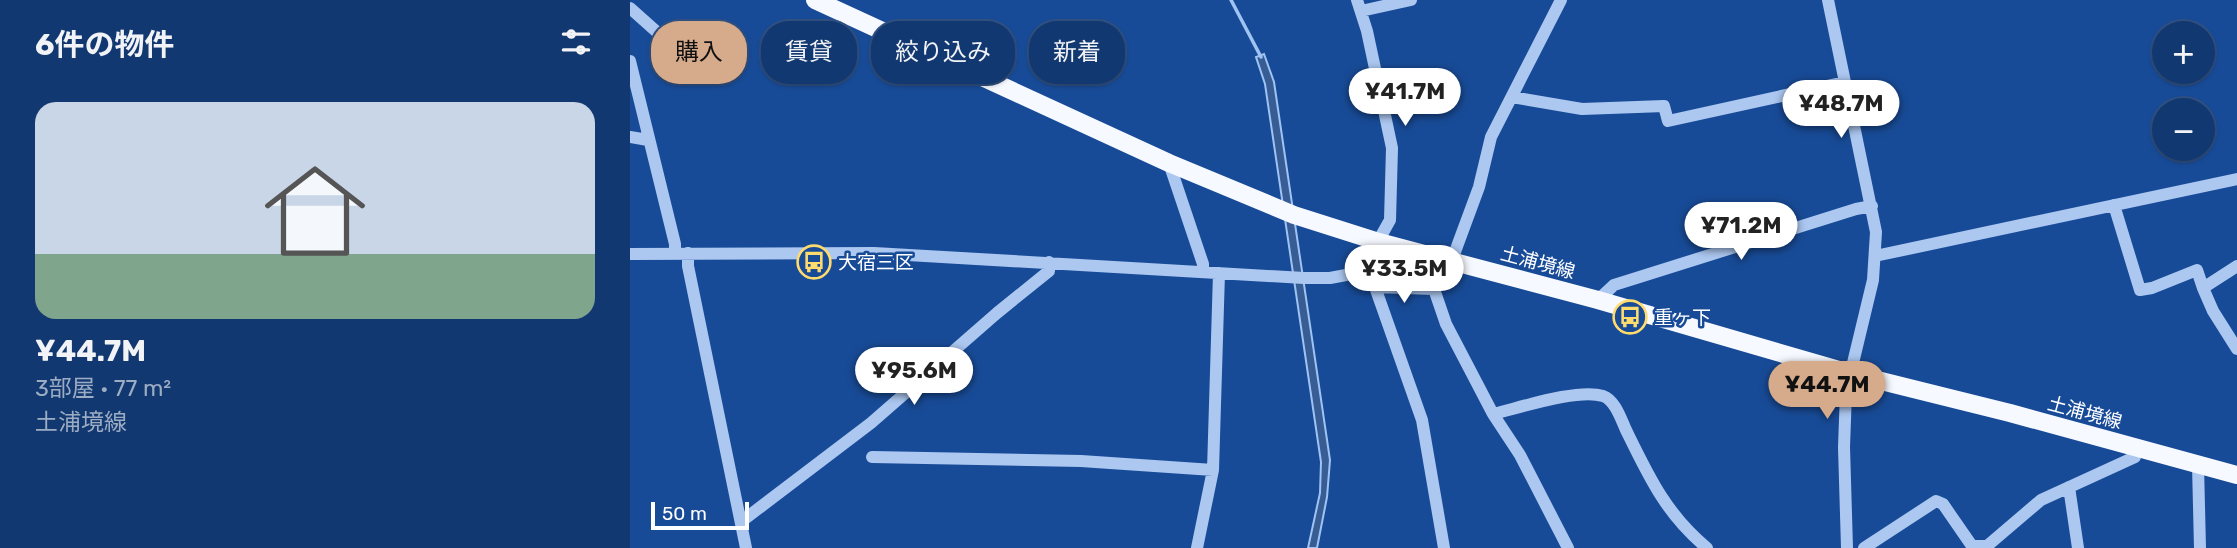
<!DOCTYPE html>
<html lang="ja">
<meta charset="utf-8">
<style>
:root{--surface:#123871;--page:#1b3f76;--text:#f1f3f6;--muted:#9cacc3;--line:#315284;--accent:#d6ab8b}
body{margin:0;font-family:Rubik,"Noto Sans JP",sans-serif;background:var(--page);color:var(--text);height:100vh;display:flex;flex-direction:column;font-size:26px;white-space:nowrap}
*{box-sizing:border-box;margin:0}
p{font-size:23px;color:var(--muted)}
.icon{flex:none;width:38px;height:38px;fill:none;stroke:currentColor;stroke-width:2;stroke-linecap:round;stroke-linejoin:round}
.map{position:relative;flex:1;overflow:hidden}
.panel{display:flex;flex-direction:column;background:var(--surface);width:630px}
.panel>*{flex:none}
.guide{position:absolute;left:21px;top:21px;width:665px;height:63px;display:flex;gap:14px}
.fabs{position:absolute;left:1522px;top:21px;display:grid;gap:14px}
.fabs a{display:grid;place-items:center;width:63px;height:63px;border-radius:50%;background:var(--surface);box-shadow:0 2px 5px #0004,0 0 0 2px var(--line);font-size:35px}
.scale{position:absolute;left:21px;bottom:18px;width:98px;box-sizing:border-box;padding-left:7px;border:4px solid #fff;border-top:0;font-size:19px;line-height:24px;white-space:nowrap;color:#fff;-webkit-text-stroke:5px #184b97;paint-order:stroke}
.price{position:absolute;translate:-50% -60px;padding:0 16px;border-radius:24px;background:#fff;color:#222;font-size:23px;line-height:46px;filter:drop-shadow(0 2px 4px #0008)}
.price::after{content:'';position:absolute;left:50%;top:42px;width:21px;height:16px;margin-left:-10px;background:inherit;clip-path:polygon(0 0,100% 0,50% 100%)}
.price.active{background:var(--accent);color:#111}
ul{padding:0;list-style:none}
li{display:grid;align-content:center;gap:14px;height:371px;padding:0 35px}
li+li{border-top:2px solid var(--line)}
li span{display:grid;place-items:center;height:217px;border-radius:21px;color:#555}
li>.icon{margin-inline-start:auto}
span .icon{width:126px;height:126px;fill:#fffc;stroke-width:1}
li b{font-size:30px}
h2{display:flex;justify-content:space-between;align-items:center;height:84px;padding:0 35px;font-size:30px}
.tag{padding:0 24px;border-radius:28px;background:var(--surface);box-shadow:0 2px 5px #0004,0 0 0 2px var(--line);font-size:24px;line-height:63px}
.tag.active{background:var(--accent);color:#111}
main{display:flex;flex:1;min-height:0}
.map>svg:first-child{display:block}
.water{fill:#385c94;stroke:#9fc3f3;stroke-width:2}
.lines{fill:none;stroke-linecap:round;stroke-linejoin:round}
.stream{stroke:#9fc3f3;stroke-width:3.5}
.minor{stroke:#acc8f1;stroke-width:12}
.major{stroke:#f6f9ff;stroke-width:18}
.labels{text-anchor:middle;stroke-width:5;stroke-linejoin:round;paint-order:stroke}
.poi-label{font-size:19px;fill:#fff;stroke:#184b97;text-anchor:start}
.street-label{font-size:19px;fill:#fff;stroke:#184b97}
</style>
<main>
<section class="panel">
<h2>6件の物件<svg class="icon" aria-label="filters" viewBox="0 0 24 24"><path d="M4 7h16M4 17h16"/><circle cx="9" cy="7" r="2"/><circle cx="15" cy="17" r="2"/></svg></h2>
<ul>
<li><span style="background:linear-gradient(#c9d6e8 70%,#7fa58c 0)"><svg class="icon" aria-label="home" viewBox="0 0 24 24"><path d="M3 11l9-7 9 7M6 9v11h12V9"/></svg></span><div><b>¥44.7M</b><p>3部屋 · 77 m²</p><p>土浦境線</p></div></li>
</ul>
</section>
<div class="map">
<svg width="1607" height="548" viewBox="0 0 1607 548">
<rect width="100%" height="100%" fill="#184b97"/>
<!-- water -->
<path class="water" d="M634,54L644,82L700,460L697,497L687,548H678L690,493L691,462L635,84L626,57Z"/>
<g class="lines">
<!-- stream -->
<path class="stream" d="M601,0L631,57"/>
<!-- minor -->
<path class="minor" d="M1198,0L1246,232L1243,280L1216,392L1214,447L1217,548
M0,8L37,41
M731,11L781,0
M0,61L45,244V254
M882,97L952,109L1034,106L1038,121L1215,82
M0,137L18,140
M539,163L573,264V272
M1484,205L1510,290L1522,288L1567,270L1573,288L1607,266
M58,253V266L116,548
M0,254L244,253L674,278H700L716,275L727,270L741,254L760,220L762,148L737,31L727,0
M1245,256L1607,179
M822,260L849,187L861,137L931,0
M727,270L745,287L792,420L814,548
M745,287L804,289L816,324L863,414L890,455L938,548
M1573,288L1583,311L1607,349
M968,300L984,285L1226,209L1242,206
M863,414C889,408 948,388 973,396C985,400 991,419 996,430C1019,477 1036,514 1077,548
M242,457L451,461L583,470
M1568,465L1570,548
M1439,487L1448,548
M111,519L116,518L241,423L367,313L419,271V262
M567,548L583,470L589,273
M1234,548L1306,501L1313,504L1342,546H1357L1411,500L1505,457L1507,448"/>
<!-- major -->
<path class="major" d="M185,0L539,163L664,215L749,242L968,300L1219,373L1380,413L1607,475"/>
</g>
<!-- icons -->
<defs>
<symbol id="bus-ring" viewBox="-11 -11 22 22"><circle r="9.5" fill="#184b97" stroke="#ffda6c" stroke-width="1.5"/><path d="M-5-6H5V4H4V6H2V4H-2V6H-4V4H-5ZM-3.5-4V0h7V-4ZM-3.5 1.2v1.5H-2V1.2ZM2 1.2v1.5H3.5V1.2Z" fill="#ffda6c"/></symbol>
</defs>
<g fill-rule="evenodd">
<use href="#bus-ring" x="165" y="243" width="38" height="38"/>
<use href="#bus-ring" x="981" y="298" width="38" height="38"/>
</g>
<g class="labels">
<!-- poi labels -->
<g class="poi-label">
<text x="208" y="269">大宿三区</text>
<text x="1024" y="324">重ヶ下</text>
</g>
<!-- street labels -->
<g class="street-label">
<text transform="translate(908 262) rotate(15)" y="7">土浦境線</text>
<text transform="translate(1455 412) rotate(15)" y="7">土浦境線</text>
</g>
</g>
</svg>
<div class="fabs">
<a>+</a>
<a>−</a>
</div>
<div class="scale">50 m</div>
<b class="price" style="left:775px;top:128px">¥41.7M</b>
<b class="price" style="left:1211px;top:140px">¥48.7M</b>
<b class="price" style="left:1111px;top:262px">¥71.2M</b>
<b class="price" style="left:774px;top:305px">¥33.5M</b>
<b class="price" style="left:284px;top:407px">¥95.6M</b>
<b class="price active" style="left:1197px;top:421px">¥44.7M</b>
<div class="guide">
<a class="tag active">購入</a>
<a class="tag">賃貸</a>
<a class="tag">絞り込み</a>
<a class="tag">新着</a>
</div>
</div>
</main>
